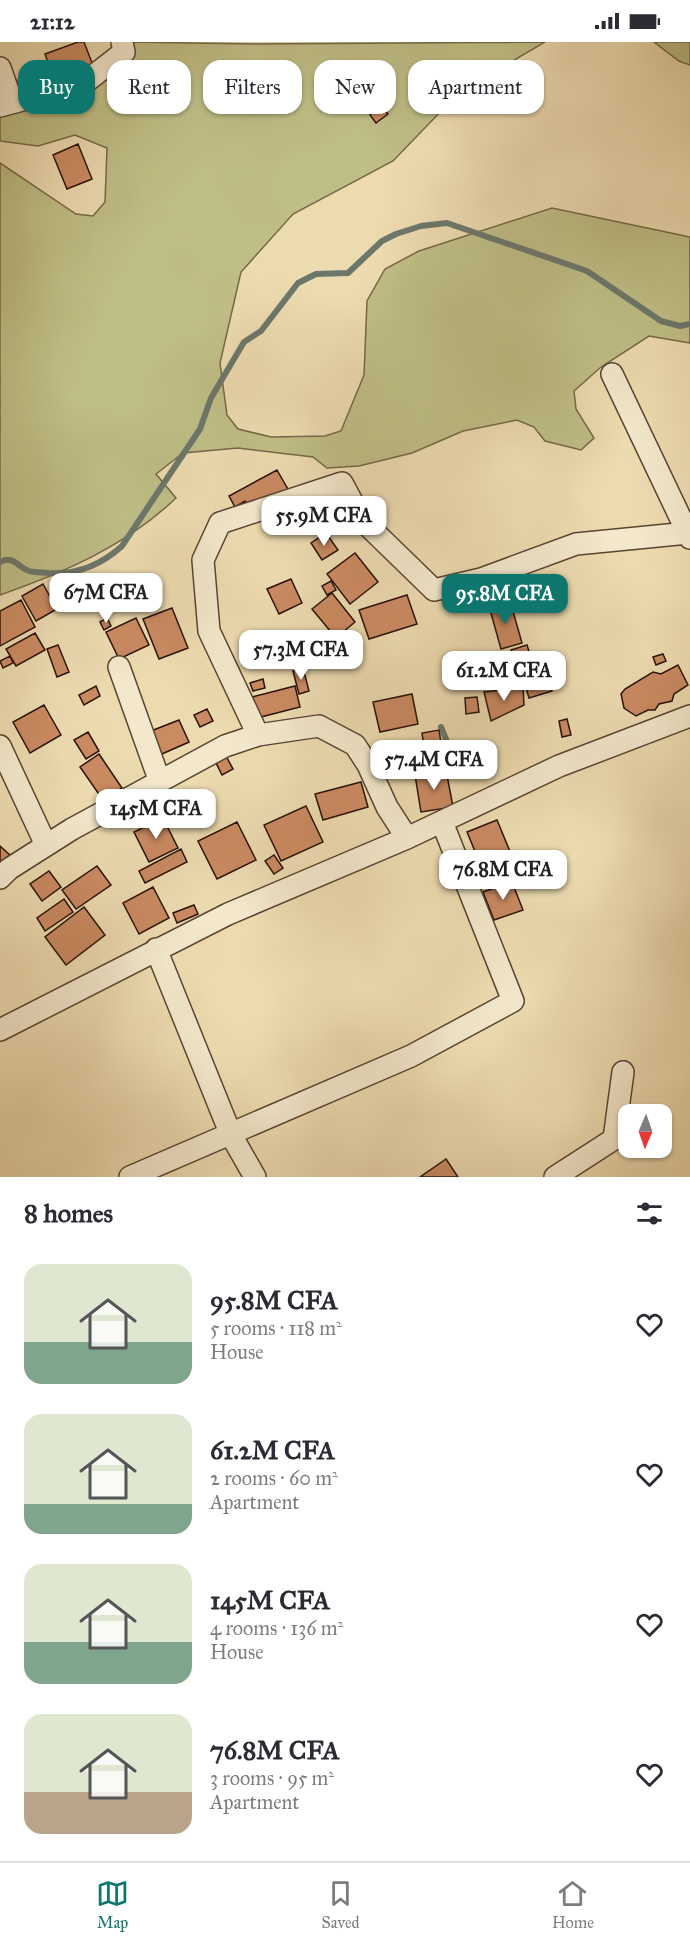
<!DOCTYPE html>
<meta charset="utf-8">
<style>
:root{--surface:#fff;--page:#f2f2f3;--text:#2b2b33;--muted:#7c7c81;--line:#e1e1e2;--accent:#0f766e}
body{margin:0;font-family:"IM FELL Great Primer",serif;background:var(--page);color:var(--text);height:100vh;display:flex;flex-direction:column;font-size:22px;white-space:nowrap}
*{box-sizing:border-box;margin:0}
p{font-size:20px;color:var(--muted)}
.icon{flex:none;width:33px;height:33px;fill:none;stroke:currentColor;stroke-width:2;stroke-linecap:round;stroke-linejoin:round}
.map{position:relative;height:1135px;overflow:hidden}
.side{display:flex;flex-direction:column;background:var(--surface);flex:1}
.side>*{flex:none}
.banner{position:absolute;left:18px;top:18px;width:654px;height:54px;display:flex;gap:12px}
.needle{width:39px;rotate:182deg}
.buttons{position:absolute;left:618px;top:1062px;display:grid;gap:12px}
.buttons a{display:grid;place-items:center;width:54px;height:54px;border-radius:12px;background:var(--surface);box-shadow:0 2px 4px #0004;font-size:30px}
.price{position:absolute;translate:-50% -51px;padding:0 14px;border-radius:12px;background:#fff;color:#222;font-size:20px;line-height:39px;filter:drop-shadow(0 2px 3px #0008)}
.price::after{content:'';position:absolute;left:50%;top:36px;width:18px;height:14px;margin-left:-9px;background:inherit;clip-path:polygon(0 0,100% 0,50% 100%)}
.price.current{background:var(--accent);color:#fff}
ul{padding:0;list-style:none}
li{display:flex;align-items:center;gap:18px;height:150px;padding:0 24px}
li span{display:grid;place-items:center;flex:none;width:168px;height:120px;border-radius:18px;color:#555}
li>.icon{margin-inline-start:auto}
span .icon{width:72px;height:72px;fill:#fffc;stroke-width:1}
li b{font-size:26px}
h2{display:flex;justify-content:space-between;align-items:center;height:72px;padding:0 24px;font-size:26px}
.chip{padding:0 21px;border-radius:18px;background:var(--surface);box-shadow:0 2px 4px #0004;font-size:21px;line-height:54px}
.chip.current{background:var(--accent);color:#fff}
.status{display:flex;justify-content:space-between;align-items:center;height:42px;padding:0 30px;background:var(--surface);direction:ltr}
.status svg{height:16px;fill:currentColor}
.tab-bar{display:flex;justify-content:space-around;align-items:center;height:84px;border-top:2px solid var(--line);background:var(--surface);font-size:16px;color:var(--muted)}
.tab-bar a{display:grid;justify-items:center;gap:3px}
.tab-bar .current{color:var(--accent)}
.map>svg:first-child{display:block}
.green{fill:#bfbe86;stroke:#746847;stroke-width:1.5}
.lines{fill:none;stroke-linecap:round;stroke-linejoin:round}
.stream{stroke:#6c776b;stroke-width:6}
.building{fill:#ca8a62;stroke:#281108;stroke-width:1.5}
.minor-casing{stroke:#594432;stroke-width:24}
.minor{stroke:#f3e8cc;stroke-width:21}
</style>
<div class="status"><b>21:12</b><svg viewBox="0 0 49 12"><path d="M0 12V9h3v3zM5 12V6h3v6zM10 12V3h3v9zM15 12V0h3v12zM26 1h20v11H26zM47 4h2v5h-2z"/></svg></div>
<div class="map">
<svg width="690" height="1135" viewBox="0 0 690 1135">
<rect width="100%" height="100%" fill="#eddbb0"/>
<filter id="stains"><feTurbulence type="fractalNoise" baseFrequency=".00333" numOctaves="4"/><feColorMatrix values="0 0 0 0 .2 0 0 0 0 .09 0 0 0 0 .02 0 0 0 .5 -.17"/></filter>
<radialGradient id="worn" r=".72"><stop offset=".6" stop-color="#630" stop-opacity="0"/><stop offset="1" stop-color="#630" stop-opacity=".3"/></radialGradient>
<!-- green -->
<path class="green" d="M129,0L256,2L545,0L485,35L447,63L393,119L293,172L241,230L220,321L227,373L238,387L271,395L325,394L341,389L364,333L367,259L385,227L419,209L552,166L690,195V301L649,294L601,325L574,349L576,367L594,396L581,408L545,399L534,385L517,378L463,389L412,411L359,424L327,426L313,415L238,406L183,411L156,432L176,456C126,504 65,530 0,553V121L76,172L93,174L105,160L107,106L75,93L38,104L0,99V30L54,56L89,51L114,28Z
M654,0H690V23L679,19Z"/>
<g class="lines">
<!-- stream -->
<path class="stream" d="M0,520C14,513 17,525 29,529C35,531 43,530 49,531C78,533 101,523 122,504L200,387L211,356L244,300L261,289L298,241L316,232L348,231L382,199L396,192L421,184L447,181L587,229L661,279L680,284L690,282
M441,685L452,712L451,727"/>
</g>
<!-- building -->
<path class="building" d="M78,0H84L94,26L55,41L45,12Z
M381,64L388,72L376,81L370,73Z
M78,102L92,137L67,147L53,113Z
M277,428L289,449L251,470L245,459L235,465L229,454Z
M326,491L338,508L322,518L311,501Z
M355,511L378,540L350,562L327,532Z
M291,537L302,561L279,572L267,547Z
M331,539L336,548L327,553L322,544Z
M43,542L57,567L36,579L22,554Z
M58,543H65V552H57Z
M517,543L520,555L477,562L475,550Z
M332,551L355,580L336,596L312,567Z
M407,553L417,582L369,597L359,568Z
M21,558L35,585L0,604V569Z
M510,559L522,601L501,607L489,564Z
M172,566L188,606L159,617L143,577Z
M107,576L111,584L104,588L100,580Z
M136,576L149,603L119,617L106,590Z
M35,591L45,608L16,624L6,607Z
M58,603L69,630L57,635L47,607Z
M527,603L534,625L518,630L511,608Z
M663,612L666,619L656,623L653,615Z
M10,614L13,621L3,626L0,619Z
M678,623L688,643L674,652L672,659L659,662L655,668H648L636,674L624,666L621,652L625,647L653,630L661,632Z
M545,625L552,649L529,656L522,632Z
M303,626L309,649L299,652L293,629Z
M263,637L265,646L253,649L250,641Z
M96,644L100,654L84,663L79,653Z
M295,644L300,665L257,676L252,655Z
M523,646L524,663L491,679L484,650Z
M412,652L418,682L380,690L373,660Z
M477,655L479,670L466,672L465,656Z
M44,663L61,693L30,711L13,680Z
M207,667L213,679L200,685L194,673Z
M567,677L571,693L562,695L559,679Z
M179,678L189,700L162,712L151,689Z
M439,688L444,721L427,724L422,691Z
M88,690L99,709L86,717L74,698Z
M99,712L122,746L103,758L80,725Z
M226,714L233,727L222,733L215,719Z
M446,728L453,765L421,770L415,733Z
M361,740L368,765L323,778L315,752Z
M306,764L323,800L281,819L264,783Z
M163,776L178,806L149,820L134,790Z
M497,778L516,824L486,836L467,790Z
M237,780L256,818L217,837L198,799Z
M0,804L10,813L0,823Z
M181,807L187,820L145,841L139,829Z
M274,813L283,826L274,832L265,819Z
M97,824L111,843L76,867L62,848Z
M49,829L61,845L42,859L30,842Z
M512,840L523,868L494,878L483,850Z
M153,845L169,876L139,892L123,861Z
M64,857L73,870L45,889L37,876Z
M194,863L198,872L177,881L173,871Z
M84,865L105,893L66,923L45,895Z
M446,1117L458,1135H420Z"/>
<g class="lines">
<defs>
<path id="minor" d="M0,26L12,60
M0,64L83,42L124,10L122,0
M612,332L690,496
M119,625L160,740
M258,693L209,589L203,518L220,481L342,441L362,478L434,548L481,537L576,502L688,491
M0,704L46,803
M0,836L9,827L72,787L225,704L258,693L319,684L355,703L368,723L387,765L407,796
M156,907L231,1093L255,1135
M0,988L228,872L407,796L559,724L690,674
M130,1135L411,1014L513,959L442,780
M555,1135L614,1097L623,1030"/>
</defs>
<!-- minor casing -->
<use href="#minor" class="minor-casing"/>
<!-- minor -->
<use href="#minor" class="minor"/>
</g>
<rect width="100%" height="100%" filter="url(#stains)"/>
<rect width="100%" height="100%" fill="url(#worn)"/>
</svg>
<div class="buttons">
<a><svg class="needle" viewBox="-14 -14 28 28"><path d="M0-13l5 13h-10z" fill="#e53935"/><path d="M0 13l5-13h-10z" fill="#7c7c81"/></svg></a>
</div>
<b class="price" style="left:324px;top:505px">55.9M CFA</b>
<b class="price" style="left:106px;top:582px">67M CFA</b>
<b class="price current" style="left:505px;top:583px">95.8M CFA</b>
<b class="price" style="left:301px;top:639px">57.3M CFA</b>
<b class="price" style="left:504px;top:660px">61.2M CFA</b>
<b class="price" style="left:434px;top:749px">57.4M CFA</b>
<b class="price" style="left:156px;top:798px">145M CFA</b>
<b class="price" style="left:503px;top:859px">76.8M CFA</b>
<div class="banner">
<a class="chip current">Buy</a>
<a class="chip">Rent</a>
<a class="chip">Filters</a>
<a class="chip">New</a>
<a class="chip">Apartment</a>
</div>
</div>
<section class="side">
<h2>8 homes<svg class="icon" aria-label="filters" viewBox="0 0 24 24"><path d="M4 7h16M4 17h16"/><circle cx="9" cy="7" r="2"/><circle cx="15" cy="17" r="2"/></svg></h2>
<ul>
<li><span style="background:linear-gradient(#dfe7d0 65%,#7fa58c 0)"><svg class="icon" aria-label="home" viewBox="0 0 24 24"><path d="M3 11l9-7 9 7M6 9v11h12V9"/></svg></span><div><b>95.8M CFA</b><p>5 rooms · 118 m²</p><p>House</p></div><svg class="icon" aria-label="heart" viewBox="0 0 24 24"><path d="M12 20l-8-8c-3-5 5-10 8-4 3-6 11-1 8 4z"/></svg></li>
<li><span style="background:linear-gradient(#dfe7d0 75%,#7fa58c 0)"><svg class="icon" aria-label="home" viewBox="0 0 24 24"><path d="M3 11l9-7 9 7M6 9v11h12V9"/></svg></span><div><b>61.2M CFA</b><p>2 rooms · 60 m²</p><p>Apartment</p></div><svg class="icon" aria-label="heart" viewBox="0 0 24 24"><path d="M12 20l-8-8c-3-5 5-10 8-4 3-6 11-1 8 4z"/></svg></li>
<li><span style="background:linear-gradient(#dfe7d0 65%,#7fa58c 0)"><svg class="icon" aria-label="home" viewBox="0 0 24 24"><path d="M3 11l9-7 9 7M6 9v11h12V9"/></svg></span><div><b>145M CFA</b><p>4 rooms · 136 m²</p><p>House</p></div><svg class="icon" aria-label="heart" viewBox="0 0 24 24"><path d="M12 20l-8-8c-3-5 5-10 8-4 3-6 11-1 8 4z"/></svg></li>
<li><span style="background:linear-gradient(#dfe7d0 65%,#b9a48a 0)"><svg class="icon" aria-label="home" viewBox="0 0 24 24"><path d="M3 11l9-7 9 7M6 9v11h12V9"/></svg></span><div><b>76.8M CFA</b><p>3 rooms · 95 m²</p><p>Apartment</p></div><svg class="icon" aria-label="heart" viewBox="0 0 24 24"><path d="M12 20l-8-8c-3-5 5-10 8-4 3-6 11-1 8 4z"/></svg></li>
</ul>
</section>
<nav class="tab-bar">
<a class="current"><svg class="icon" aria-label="map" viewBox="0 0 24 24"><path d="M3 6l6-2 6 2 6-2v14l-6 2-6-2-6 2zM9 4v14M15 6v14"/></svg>Map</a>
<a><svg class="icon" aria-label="saved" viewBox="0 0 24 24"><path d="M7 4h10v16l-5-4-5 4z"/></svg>Saved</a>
<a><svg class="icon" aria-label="home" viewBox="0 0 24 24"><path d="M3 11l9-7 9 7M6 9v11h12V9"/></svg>Home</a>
</nav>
